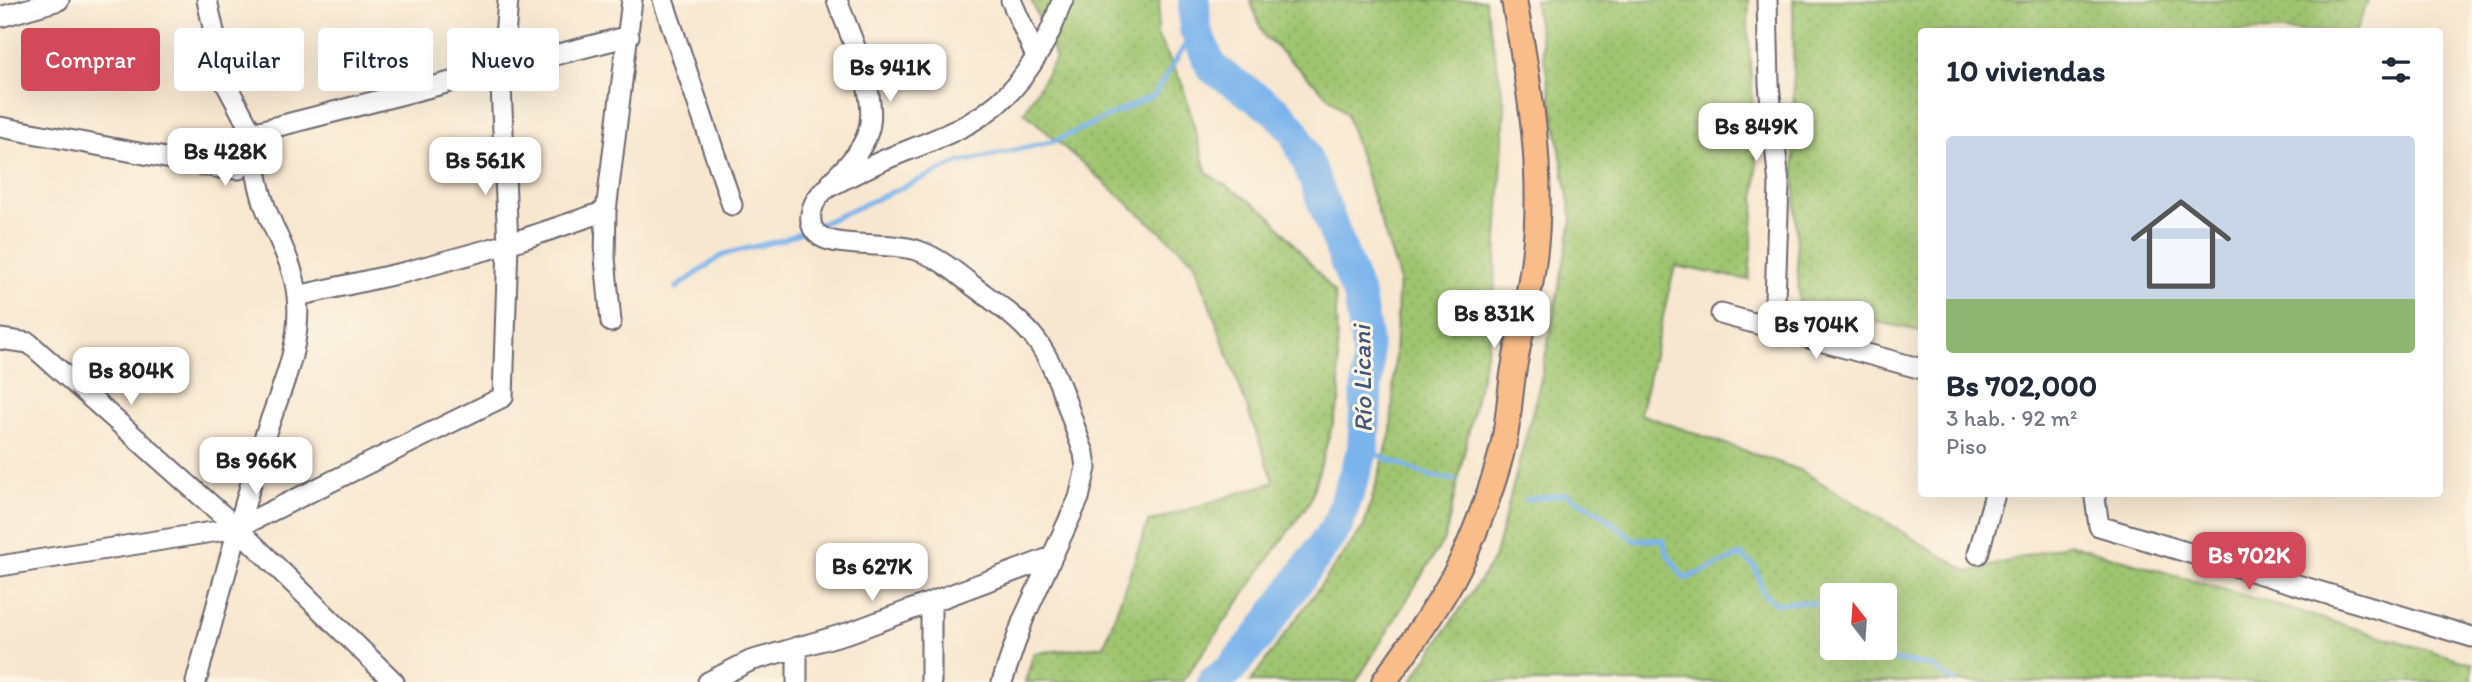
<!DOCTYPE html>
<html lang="es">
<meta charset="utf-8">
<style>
:root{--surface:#fff;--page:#f2f2f3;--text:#1f2937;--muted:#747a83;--line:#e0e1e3;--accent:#d1495b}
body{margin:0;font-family:Itim,sans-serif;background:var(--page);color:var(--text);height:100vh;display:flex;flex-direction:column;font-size:26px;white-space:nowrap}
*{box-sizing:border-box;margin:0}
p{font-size:23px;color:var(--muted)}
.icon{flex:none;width:38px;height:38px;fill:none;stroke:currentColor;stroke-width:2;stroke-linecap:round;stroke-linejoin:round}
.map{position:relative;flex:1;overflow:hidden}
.details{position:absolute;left:1918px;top:28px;width:525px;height:469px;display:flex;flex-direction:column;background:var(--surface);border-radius:7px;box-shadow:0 7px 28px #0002}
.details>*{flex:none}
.banner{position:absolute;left:21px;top:28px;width:665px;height:63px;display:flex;gap:14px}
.needle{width:46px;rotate:343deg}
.fabs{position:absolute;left:1820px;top:583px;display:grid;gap:14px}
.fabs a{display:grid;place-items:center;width:77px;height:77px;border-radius:7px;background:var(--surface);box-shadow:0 7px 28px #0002;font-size:35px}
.price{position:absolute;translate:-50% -60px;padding:0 16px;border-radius:14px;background:#fff;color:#222;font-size:23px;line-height:46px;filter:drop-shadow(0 2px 4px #0008)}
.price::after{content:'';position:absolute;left:50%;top:42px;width:21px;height:16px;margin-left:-10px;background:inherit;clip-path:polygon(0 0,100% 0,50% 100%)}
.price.current{background:var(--accent);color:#fff}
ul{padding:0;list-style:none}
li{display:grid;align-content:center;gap:14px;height:371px;padding:0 28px}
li+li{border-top:2px solid var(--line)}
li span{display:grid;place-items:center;height:217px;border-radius:7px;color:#555}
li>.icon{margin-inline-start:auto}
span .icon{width:126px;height:126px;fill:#fffc;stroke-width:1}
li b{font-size:30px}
h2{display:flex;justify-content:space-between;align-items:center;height:84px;padding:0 28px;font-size:30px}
.pill{padding:0 24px;border-radius:7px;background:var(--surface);box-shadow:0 7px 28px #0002;font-size:24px;line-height:63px}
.pill.current{background:var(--accent);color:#fff}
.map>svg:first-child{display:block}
.grass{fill:url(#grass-dots);stroke:#607456;stroke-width:2;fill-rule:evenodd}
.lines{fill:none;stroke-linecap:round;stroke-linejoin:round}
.stream{stroke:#7cb4ec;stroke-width:5}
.river{stroke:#7cb4ec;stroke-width:32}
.minor-casing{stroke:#6d676f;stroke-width:23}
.major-casing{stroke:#6d676f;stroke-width:28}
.minor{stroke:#fff;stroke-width:19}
.major{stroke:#f8bd88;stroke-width:24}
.labels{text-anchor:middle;stroke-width:6;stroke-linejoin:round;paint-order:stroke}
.water-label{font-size:26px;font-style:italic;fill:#425579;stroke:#fcf5e5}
</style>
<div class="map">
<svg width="2472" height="682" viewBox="0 0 2472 682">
<defs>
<pattern id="grass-dots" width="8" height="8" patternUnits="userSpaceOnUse" patternTransform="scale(1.75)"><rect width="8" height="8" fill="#9fc570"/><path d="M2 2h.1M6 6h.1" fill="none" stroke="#89a962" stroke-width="1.8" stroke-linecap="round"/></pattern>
</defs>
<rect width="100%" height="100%" fill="#fcf5e5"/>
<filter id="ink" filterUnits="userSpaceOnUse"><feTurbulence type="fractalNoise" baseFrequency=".0143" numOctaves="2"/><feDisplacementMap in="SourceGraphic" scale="14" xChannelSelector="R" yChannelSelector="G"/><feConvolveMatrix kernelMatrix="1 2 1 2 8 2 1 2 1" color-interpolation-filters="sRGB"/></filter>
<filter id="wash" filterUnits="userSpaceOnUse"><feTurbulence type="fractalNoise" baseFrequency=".00686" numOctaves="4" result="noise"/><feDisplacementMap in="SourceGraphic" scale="28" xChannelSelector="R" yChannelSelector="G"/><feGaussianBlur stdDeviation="1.57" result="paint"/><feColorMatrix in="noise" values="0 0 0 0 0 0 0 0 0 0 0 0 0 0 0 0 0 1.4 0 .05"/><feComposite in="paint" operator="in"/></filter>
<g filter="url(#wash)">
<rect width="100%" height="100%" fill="#f8e7d0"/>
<!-- grass -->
<path class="grass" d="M1031,0H1160L1157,35L1182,83L1207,173L1268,213L1335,293L1340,399L1310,501L1182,682H1025L1034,653L1104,646L1148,522L1274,482L1194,261L1024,112L1056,58Z
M1250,0H1485L1505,107L1492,327L1445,538L1356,682H1250L1364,526L1391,432L1399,278L1346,113L1264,36Z
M1534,0H1749L1748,28L1757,172L1749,280L1675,266L1640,414L1800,470L1969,572L2070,544L2472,663V682H1411L1494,559L1541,379L1572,220ZM1885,595V648H1832V595Z
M1793,0H2368L2356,31L1922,32L1921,331L1799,306L1794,164Z"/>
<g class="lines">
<!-- stream -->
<path class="stream" d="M818,225L957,163L1055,141L1154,95L1195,29
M676,288L724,254L782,240L809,229
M1363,449L1427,475L1455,480
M1525,500L1566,494L1600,513L1634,540H1663L1667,554L1685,579L1741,555L1755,567L1764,594L1776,604L1799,602L1822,604L1832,625
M1845,648L1848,654L1929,665L1955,682"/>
<!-- river -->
<path class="river" d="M1194,0L1195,29L1212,68L1276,111L1294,131L1311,170L1359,297L1366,338L1368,364L1363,449L1337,526L1261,633L1230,670L1213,682"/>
</g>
</g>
<g filter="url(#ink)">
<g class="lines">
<defs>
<path id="minor" d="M663,0L732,205
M1011,0L1036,57
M1767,0L1769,84L1779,185L1774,329
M0,17L59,0
M0,127L219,168L239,169L253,154L252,133L225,82L207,0
M252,133L629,36
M832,181C846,167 862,151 868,132C880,96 849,34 837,0
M297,296L406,272L508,244L606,211
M1721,314L1922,369
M611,322L605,258L606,211L632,0
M0,339L29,343L237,528L394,682
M2096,494L2095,498L2099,526L2472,637
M1978,554L1995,494
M0,566L237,528L503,397L508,244L501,86L508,0
M797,647V682
M196,682C217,603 239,524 262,445C277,396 303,349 297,296C294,263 276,237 265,206C259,189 256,172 253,154
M708,682L750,661L851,632L1052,557
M931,682V603
M1002,682L1023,620L1079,498L1086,468L1084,453C1070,417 1058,366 1033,336C1016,316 993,301 972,285C956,272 939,258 919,251C891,241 840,249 820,236C802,224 813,196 829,187C850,176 873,164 896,155C944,136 988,122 1021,79C1033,63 1045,44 1053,25C1057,16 1058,8 1063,0"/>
<path id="major" d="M1384,682C1413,640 1445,599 1466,552C1481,517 1496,479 1504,442C1509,417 1510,392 1514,368C1520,332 1530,295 1534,258C1545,173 1529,84 1514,0"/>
</defs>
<!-- minor casing -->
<use href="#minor" class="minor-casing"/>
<!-- major casing -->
<use href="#major" class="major-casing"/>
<!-- minor -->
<use href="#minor" class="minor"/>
<!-- major -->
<use href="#major" class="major"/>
</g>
</g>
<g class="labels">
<!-- water labels -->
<g class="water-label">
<text transform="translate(1362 379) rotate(-91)" y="9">Río Licani</text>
</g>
</g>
</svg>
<div class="fabs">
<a><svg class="needle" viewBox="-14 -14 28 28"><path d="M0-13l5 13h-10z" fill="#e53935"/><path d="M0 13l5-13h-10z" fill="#747a83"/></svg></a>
</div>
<b class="price" style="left:890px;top:104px">Bs 941K</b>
<b class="price" style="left:1756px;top:163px">Bs 849K</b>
<b class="price" style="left:225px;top:188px">Bs 428K</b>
<b class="price" style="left:485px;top:197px">Bs 561K</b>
<b class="price" style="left:1494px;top:350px">Bs 831K</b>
<b class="price" style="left:1816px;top:361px">Bs 704K</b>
<b class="price" style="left:131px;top:407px">Bs 804K</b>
<b class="price" style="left:256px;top:497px">Bs 966K</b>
<b class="price current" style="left:2249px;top:592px">Bs 702K</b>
<b class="price" style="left:872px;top:603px">Bs 627K</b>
<div class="banner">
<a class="pill current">Comprar</a>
<a class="pill">Alquilar</a>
<a class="pill">Filtros</a>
<a class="pill">Nuevo</a>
</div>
<section class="details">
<h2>10 viviendas<svg class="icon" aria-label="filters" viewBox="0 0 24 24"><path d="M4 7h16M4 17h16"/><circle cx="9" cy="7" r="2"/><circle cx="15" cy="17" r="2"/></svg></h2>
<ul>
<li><span style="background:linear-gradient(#c9d6e8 75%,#8fb573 0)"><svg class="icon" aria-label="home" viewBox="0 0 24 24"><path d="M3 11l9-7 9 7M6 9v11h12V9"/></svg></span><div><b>Bs 702,000</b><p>3 hab. · 92 m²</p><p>Piso</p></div></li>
</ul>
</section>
</div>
